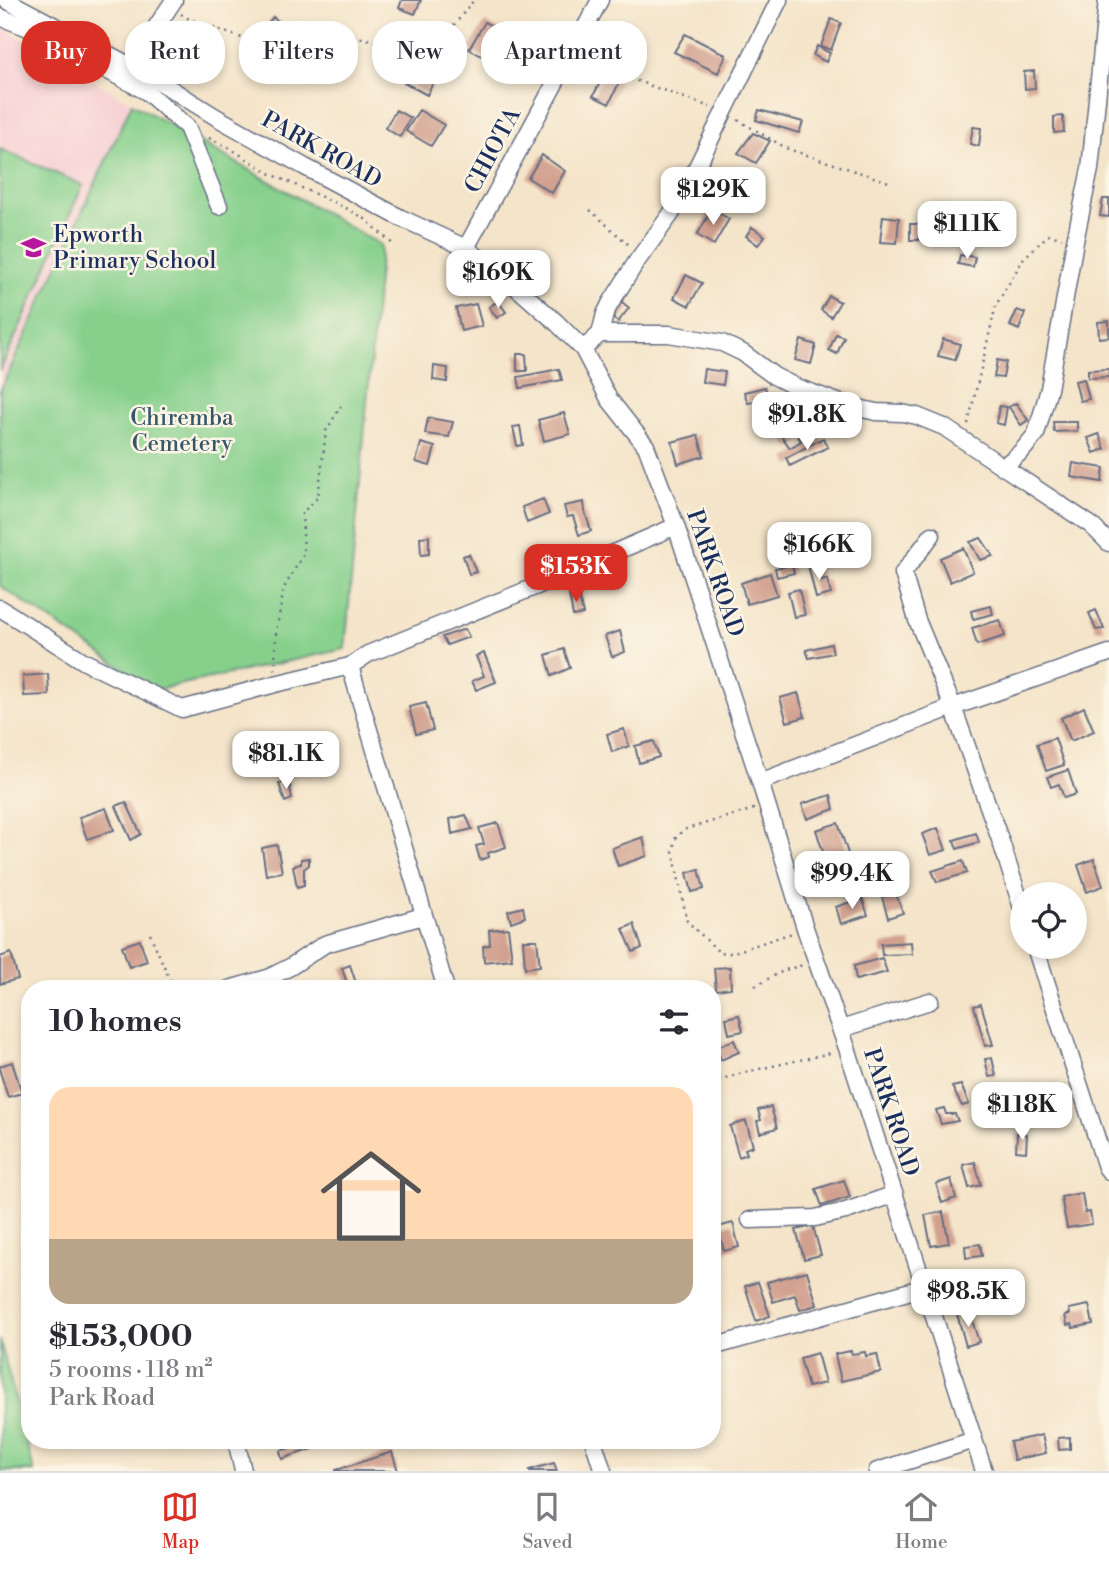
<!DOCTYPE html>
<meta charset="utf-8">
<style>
:root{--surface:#fff;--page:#f2f2f3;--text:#2b2b33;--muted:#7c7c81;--line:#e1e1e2;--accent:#d93025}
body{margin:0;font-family:"Libre Bodoni",serif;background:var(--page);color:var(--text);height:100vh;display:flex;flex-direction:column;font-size:26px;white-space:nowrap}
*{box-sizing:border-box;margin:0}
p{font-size:23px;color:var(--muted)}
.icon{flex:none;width:38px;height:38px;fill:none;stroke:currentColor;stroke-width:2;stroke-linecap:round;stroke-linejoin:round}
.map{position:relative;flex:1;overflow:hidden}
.side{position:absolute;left:21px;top:980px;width:700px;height:469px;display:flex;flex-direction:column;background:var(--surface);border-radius:28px;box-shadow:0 4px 10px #0003}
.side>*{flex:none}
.top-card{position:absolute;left:21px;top:21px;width:700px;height:63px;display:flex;gap:14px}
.fabs{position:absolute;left:1010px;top:882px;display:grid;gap:14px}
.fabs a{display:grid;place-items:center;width:77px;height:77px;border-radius:50%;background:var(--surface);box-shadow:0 4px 10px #0003;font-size:35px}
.price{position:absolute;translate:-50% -60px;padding:0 16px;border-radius:14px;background:#fff;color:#222;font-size:23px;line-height:46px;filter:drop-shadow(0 2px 4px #0008)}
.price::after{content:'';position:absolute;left:50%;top:42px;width:21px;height:16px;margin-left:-10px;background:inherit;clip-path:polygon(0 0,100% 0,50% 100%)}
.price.on{background:var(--accent);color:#fff}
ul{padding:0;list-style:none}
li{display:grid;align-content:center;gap:14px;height:371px;padding:0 28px}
li span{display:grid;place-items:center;height:217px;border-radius:21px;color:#555}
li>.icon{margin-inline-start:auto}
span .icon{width:126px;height:126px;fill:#fffc;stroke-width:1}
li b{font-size:30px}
h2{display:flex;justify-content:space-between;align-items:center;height:84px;padding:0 28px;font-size:30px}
.pill{padding:0 24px;border-radius:28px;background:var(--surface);box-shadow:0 4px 10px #0003;font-size:24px;line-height:63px}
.pill.on{background:var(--accent);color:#fff}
.dock{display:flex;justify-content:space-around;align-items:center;height:98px;border-top:2px solid var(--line);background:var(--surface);font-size:19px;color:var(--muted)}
.dock a{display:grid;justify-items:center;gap:4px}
.dock .on{color:var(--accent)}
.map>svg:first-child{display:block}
.built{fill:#f7cfd4}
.green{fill:#86d08c;stroke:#508075;stroke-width:2}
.building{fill:#d2a08f}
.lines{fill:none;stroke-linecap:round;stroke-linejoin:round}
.minor-casing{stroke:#676e83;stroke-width:19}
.path{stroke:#676e83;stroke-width:2.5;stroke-dasharray:2 5;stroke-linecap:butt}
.minor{stroke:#fff;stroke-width:16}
.labels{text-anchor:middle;stroke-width:5;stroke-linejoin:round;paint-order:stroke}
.street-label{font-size:23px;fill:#1b2f5e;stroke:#fcf5e5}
.poi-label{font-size:23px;fill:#1b2f5e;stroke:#fcf5e5;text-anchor:start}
.park-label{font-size:23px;fill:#36576a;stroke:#fcf5e5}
</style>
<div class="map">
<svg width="1109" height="1471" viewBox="0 0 1109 1471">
<rect width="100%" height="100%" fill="#fcf5e5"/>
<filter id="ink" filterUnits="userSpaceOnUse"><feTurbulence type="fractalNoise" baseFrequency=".0143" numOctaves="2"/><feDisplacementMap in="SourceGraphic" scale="14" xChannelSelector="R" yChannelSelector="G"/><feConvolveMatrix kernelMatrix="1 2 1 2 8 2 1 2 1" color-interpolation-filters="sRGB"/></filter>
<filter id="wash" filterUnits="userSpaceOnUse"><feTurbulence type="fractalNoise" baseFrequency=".00686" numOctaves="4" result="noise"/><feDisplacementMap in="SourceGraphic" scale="28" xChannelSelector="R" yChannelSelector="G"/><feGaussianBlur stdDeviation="1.57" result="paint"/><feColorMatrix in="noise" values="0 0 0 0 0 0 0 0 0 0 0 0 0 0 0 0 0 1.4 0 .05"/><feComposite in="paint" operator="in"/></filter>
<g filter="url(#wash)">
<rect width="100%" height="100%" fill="#f4e4c9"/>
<!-- built -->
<path class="built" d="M0,26L132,103L0,391Z"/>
<!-- green -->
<path class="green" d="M132,103L381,245L345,649L155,690L0,586V391Z
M0,149L83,185L0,371Z
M0,1340L34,1471H0Z"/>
<g id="blocks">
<!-- building -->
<path class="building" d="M402,0H421L415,14L399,8Z
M273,17L284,26L278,33L267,24Z
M831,19L841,23L831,50L821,46Z
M485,22L503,32L487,59L469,49Z
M325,28L343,35L339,43L322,35Z
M685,34L726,55L718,73L674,52Z
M620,39L639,49L630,63L612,53Z
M817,46L830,53L826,62L813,55Z
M402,67L433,83L427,95L396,78Z
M1034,71L1035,88L1025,89L1024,72Z
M604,75L619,83L609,104L593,96Z
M396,110L410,118L400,137L385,128Z
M419,110L444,125L431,146L406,131Z
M759,110L803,122L799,133L756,120Z
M1063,116L1064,132L1054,133V117Z
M973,127L981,128L979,146L970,144Z
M753,133L770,141L756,163L738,153Z
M542,155L565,171L552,193L528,178Z
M1103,199H1109V217L1100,216Z
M984,207L994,214L989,221L984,217L981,223L976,220Z
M712,209L729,219L714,245L697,235Z
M883,216L899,218L897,243L880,242Z
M910,224H919V240H910Z
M752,227L765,236L758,245L746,236Z
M960,255L975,257L973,267L958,264Z
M686,275L702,283L689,306L674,298Z
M829,296L840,302L831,317L821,310Z
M498,301L506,312L497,318L489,307Z
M622,302L629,308L618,322L610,316Z
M476,304L482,326L461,331L456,308Z
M1017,310L1025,313L1019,330L1010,326Z
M1109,321V337L1099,338L1098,322Z
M836,334L844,337L837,354L829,350Z
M943,339L960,344L955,360L938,356Z
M801,340L816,345L811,364L795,360Z
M517,354H526L527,371H517Z
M997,360L1006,362L1003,378L994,377Z
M434,366L448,368L447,382L433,380Z
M559,369L562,380L520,388L518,377Z
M704,369L725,372L723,385L702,382Z
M1109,369V377L1088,378V370Z
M1084,379L1089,399L1080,401L1075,381Z
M765,387L768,398L748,403L744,392Z
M1016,403L1028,420L1021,425L1009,407Z
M999,406L1007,407L1004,425L996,423Z
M564,413L570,434L544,441L538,420Z
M428,418L453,422L449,437L425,434Z
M1053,422H1077V431L1054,432Z
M790,424L801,441L790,448L778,431Z
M520,426L523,445L517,446L513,427Z
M1099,434L1105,449L1094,453L1088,438Z
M698,435L704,456L678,464L672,442Z
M823,438L828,447L790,466L786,458Z
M421,443L435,447L430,466L416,462Z
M1073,463L1104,468L1102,482L1071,477Z
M543,499L549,514L527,523L522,507Z
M584,502L585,512L591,531L579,535L573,516L567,517L564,506Z
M429,536V554L421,555L420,537Z
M981,538L993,556L980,560L970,542Z
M963,548L973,572L950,582L940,558Z
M469,554L476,572L469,574L463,556Z
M817,563L821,580L827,579L831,594L816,598L808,565Z
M792,565L794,573L777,577L775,568Z
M770,573L777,595L747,604L741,583Z
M799,589L805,615L794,617L788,592Z
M578,592L583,614L573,616L569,594Z
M991,606L993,614L973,619L971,611Z
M1096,610L1104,629L1096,630L1089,613Z
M1000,620L1005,636L977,645L972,628Z
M465,629L469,637L447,645L442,637Z
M620,631L625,652L612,657L605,636Z
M831,644L833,653L809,658L806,650Z
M564,649L570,668L552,676L546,655Z
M484,653L496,682L476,690L472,681L484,676L476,656Z
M48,674L49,695L24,696L23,676Z
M798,693L805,717L787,722L780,698Z
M426,703L433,730L416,734L409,707Z
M1084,707L1094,731L1071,741L1061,718Z
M624,729L629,746L612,752L607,734Z
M1055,738L1064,765L1046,771L1037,744Z
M654,741L659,757L639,763L635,746Z
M307,745L313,763L299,768L289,749Z
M1068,770L1076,794L1064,798L1059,784L1051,787L1047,777Z
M289,781L292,799L285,802L279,784Z
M831,795L834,809L807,819L802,804Z
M126,802L141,834L131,840L116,806Z
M106,808L114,830L87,839L79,817Z
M466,815L472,829L452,834L450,819Z
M498,823L506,847L488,853L489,857L480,860L476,846L484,844L479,828Z
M838,823L854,872L832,879L816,830Z
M938,828L946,850L930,855L922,834Z
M976,833L979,842L957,849L954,840Z
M643,837L647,856L618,866L612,848Z
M277,845L282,872L266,875L262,848Z
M309,858V865L304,869V885L297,887L293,866L301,864V859Z
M1094,859L1103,886L1087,892L1078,865Z
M963,861L967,873L937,882L932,871Z
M873,865L878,880L864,885L858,870Z
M699,869L704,889L692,892L687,873Z
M895,892L903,913L888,918L882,897Z
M862,898L868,915L841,924L836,907Z
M523,907L525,917L511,922L508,911Z
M634,924L642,948L633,952L623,929Z
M508,928L512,959L484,962L483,946L490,945L489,930Z
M140,940L147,961L129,967L122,946Z
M523,940H537L540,966L525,968Z
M911,942L912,954L882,955L881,944Z
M11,953L18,979L0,984V957Z
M882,958L887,972L856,980L854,966Z
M350,965L358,989H349L342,968Z
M730,967L731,988L716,990L714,968Z
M981,1004L993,1045L985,1046L974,1006Z
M739,1015L743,1031L729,1034L726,1018Z
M734,1040L739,1052L721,1060L716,1047Z
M992,1058L996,1076L989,1077L985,1059Z
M12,1062L22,1093L8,1097L0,1072V1066Z
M961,1085L969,1104L962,1106L952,1087Z
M771,1107L777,1128L760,1133L757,1121L761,1120L758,1110Z
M944,1108L946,1114H955L958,1121L941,1124L936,1110Z
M746,1121L753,1146L745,1149L747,1154L739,1157L730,1126Z
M1017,1133L1027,1134L1026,1152L1016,1151Z
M975,1162L981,1185L969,1188L963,1165Z
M951,1179L956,1198L942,1203L936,1184Z
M844,1180L850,1197L822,1206L816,1189Z
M1082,1193L1085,1213L1090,1212L1092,1224L1067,1228L1061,1197Z
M943,1212L949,1243L931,1246L925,1215Z
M733,1223L739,1247L724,1251L718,1227Z
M813,1226L821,1255L804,1259L796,1230Z
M980,1244L982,1256L966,1258L965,1246Z
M807,1271L817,1305L800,1310L795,1295L773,1302L767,1282Z
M758,1282L770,1316L756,1321L745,1286Z
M1089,1305L1093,1324L1073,1328L1072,1324L1067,1325L1065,1315L1070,1314L1069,1309Z
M969,1311L979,1342L966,1346L957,1314Z
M851,1351L852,1354L865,1352L866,1356L877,1354L881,1372L841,1381L835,1354Z
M817,1353L825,1383L808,1387L800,1358Z
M1042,1435L1046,1453L1014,1460L1010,1442Z
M1070,1437V1449L1059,1450L1058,1438Z
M292,1440H309L312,1449L282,1459L280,1451L294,1447Z
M392,1452L398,1471H336V1470Z
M554,1463L557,1471H530L529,1470Z"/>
</g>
</g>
<g filter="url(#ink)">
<use href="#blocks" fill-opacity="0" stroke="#676e83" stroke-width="2"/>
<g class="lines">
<defs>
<path id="minor" d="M6,0L155,79L216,117L305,167L399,217L466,248L508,280L556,322L583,349L609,399L646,446L676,526L760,782L805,928L847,1048L984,1471
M0,17L26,27L147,92L187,127L219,206
M131,65L174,0
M466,248L600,0
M600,334H669L722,343L743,353L774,376L796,387L849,406L876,412L902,413L917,416L944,427L984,454L1091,525L1109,543
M583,349L600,334L605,314L610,304L637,261L671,214L687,187L779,0
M1003,467L1022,451L1036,434L1049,389L1075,241L1090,169L1107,0
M932,535L903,573L917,620L953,707L1002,845L1022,908
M0,608L85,662L182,709L275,684L350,666L368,654L537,586L676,526
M350,666L446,989
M760,782L953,707L1109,653
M1035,947L1106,1167L1109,1171
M229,989L268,978L290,967L325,944L423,916
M841,1029L930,1001
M750,1220L815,1218L846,1211L895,1194
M712,1347L925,1287
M236,1440L243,1471
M593,1440L603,1471
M877,1471L974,1440"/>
</defs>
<!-- minor casing -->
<use href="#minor" class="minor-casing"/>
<!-- path -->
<path class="path" d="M181,14L189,19L253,42L312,26H325L357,37L421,51L439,44L474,0
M584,62L710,107
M738,120L788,149L892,183
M209,138L228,147L271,174L346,208L364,218L395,246
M590,210L629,245
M968,424L996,305L1024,258L1048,235L1062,238
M275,670L276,632L284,588L304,553L302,513L318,497L326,431L341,406
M754,809L683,830L675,839L673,851L687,921L719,952L730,953L744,949L792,933
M150,934L174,989
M755,986L785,970L803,965
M712,1082L746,1072L835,1052"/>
<!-- minor -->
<use href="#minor" class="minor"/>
</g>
</g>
<!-- icons -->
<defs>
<symbol id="school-bare" viewBox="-9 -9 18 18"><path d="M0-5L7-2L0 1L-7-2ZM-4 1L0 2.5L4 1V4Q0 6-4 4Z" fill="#b5179e" stroke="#fcf5e5" stroke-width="2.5" paint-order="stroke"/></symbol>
</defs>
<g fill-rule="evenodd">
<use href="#school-bare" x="16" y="230" width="35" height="35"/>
</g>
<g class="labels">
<!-- street labels -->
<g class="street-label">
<text transform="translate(322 149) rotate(29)" y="8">PARK ROAD</text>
<text transform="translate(492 150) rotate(-62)" y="8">CHIOTA</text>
<text transform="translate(716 573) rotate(71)" y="8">PARK ROAD</text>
<text transform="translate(892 1112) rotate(72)" y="8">PARK ROAD</text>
</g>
<!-- poi labels -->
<g class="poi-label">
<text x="53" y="242">Epworth<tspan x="53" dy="26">Primary School</tspan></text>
</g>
<!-- park labels -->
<g class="park-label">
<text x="182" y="425">Chiremba<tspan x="182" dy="26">Cemetery</tspan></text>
</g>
</g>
</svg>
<div class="fabs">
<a><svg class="icon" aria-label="locate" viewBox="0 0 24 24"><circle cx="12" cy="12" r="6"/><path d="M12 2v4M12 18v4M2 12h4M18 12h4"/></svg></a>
</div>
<b class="price" style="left:713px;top:227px">$129K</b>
<b class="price" style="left:967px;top:261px">$111K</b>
<b class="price" style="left:498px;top:310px">$169K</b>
<b class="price" style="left:807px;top:452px">$91.8K</b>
<b class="price" style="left:819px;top:582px">$166K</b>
<b class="price on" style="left:576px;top:604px">$153K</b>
<b class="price" style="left:286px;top:791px">$81.1K</b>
<b class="price" style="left:852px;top:911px">$99.4K</b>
<b class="price" style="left:1022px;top:1142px">$118K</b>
<b class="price" style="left:968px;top:1329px">$98.5K</b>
<div class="top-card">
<a class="pill on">Buy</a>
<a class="pill">Rent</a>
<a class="pill">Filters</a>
<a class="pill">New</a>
<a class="pill">Apartment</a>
</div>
<section class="side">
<h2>10 homes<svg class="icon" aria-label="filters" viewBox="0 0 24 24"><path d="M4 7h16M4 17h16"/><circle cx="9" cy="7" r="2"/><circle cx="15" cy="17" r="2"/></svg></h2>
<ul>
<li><span style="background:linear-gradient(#ffd9b3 70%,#b9a48a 0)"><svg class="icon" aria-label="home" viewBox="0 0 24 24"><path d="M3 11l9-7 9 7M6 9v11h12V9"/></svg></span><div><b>$153,000</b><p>5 rooms · 118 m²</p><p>Park Road</p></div></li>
</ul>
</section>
</div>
<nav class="dock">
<a class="on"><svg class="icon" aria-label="map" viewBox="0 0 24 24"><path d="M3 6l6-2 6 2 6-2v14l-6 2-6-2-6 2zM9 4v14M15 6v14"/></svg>Map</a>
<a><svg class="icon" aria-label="saved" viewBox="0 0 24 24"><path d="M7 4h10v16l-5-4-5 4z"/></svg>Saved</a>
<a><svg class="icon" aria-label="home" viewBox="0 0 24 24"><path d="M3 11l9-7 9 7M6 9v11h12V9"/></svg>Home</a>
</nav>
